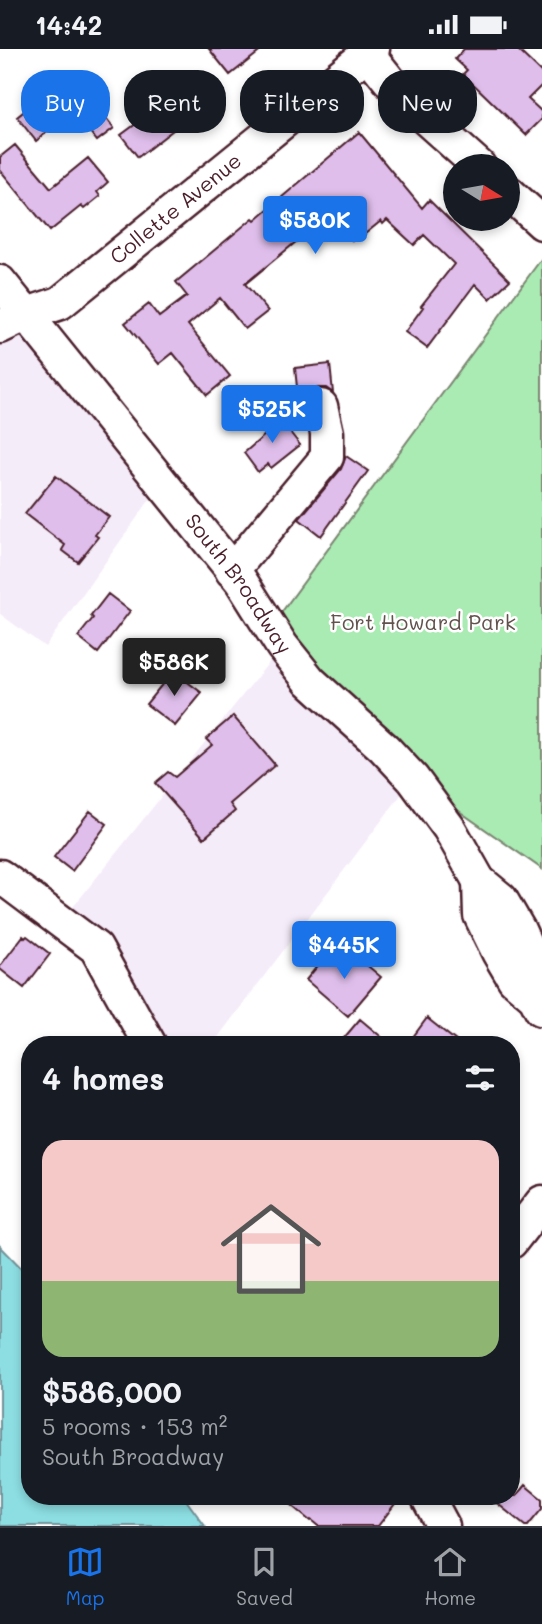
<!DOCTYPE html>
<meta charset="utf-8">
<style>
:root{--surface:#171b24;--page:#242831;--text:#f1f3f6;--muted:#9ea1a6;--line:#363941;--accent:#1a73e8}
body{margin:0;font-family:Mali,sans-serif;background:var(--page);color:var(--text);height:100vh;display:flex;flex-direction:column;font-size:26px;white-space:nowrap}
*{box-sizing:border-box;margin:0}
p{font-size:23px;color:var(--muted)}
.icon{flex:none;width:38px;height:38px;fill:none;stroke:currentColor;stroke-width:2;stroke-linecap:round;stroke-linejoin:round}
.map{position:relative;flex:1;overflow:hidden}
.sheet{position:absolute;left:21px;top:987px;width:499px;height:469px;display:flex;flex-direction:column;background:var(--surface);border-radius:28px;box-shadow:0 4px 10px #0003}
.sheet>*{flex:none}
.guide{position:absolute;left:21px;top:21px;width:500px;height:63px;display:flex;gap:14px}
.needle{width:46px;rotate:101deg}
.buttons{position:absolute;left:443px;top:105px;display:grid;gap:14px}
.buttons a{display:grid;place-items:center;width:77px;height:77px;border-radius:50%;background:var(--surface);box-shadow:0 4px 10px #0003;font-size:35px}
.price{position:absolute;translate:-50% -60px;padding:0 16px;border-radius:7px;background:var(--accent);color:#fff;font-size:23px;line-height:46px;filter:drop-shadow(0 2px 4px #0008)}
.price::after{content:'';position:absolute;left:50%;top:42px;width:21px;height:16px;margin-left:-10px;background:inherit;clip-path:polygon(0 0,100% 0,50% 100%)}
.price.selected{background:#222;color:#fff}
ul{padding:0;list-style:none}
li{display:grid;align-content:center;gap:14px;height:371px;padding:0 21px}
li+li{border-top:2px solid var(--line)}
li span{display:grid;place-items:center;height:217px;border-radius:21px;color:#555}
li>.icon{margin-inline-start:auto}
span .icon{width:126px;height:126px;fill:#fffc;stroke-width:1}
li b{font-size:30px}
h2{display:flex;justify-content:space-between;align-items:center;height:84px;padding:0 21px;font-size:30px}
.chip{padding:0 24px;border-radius:28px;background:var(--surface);box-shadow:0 4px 10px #0003;font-size:24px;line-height:63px}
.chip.selected{background:var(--accent);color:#fff}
.status{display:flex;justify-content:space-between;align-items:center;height:49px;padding:0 35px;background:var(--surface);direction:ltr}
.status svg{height:19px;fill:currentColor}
.dock{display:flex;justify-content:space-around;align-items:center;height:98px;border-top:2px solid var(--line);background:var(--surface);font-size:19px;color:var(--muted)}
.dock a{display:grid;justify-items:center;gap:4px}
.dock .selected{color:var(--accent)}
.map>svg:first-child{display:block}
.built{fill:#f5ecf9}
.green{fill:#aaebb4;stroke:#7a8570;stroke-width:2}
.water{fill:#8cdee2;stroke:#729299;stroke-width:2}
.building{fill:#dfbeeb;stroke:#4a1f2b;stroke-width:2}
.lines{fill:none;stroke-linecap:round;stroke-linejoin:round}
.minor-casing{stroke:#4a1f2b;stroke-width:37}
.minor{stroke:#fff;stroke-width:32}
.labels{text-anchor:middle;stroke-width:5;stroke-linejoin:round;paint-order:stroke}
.street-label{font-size:21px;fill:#4a1f2b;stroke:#fff}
.park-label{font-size:21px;fill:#62524d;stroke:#fff}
</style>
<div class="status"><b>14:42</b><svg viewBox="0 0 49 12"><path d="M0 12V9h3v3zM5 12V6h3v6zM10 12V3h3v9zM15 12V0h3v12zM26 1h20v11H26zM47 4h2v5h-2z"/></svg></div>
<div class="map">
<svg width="542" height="1477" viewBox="0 0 542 1477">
<rect width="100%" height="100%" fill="#fff"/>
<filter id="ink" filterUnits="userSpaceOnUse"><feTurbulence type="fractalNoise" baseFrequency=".0143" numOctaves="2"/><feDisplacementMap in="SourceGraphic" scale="14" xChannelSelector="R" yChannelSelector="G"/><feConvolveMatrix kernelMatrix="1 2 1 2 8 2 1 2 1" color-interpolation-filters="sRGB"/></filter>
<g filter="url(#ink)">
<!-- built -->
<path class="built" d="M27,265L161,435L45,598L0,565V278Z
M282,597L413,730L212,996H150L61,873Z"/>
<!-- green -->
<path class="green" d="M542,209V820L413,730L270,579Z"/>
<!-- water -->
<path class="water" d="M0,1197L30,1228V1447H183L205,1477H0Z"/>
<!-- building -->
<path class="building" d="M209,0H263L230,26Z
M464,0H517L542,24V36L528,50L542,63V70L526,86L463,25L467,21L455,10Z
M201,27L218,48L192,70L190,68L138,108L121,86L156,60L144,45L165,29L177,45Z
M38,51L57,75L36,92L17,68Z
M99,60L114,79L97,92L82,73Z
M359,83L422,159L429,151L510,231L490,250L475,235L427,299L405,283L423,258L421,257L454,215L424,186L414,196L387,171L383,175L381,172L360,189L358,186L352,191L336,171L308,195L302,188L245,235L268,262L245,280L220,249L188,276L230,327L207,346L173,304L159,315L125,274L149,255L159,268L187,247L176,233L253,169L255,171Z
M15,96L51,139L88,109L108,133L97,143L100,147L84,160L81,157L50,182L0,121V108Z
M330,315L333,344L326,339H318L309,343L306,347L298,348L295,319Z
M275,364L300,396L271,419L268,415L258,423L244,404L266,385L260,377Z
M346,407L368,422L321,487L299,470L341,420Z
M56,427L109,468L95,486L98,488L78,513L62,501L65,496L25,465Z
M108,545L130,562L98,604L78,588L93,569L91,567Z
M173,622L202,644L175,677L146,655Z
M233,667L275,716L230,755L235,762L204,789L155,734L168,723L175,728L212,696L206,690Z
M90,762L107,775L72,822L54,808Z
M23,887L25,889L27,887L50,905L24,939L0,920V917Z
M349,901L381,928L348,967L306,931L329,903L339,912Z
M427,969L461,996H407Z
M360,970L391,996H338Z
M525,1436L542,1450V1460L528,1477H525L488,1447H516Z
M280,1447H401L378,1477H318L311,1471L310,1472Z"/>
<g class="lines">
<defs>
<g id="minor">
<path d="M364,0L404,50L479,117"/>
<path d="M508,143L542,174"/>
<path id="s1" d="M0,233L241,532L282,597L310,632L384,699L413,730L449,779L479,832L501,850L519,881L536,919L535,948"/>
<path id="s2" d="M0,278L27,265L60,254L373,0"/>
<path d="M232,522L327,408V384L321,357"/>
<path d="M0,827L96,899L150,996"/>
<path d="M479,832L480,866L498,903L514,930L535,948L541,960"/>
<path d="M511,1193L542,1153"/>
<path d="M427,1447L443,1477"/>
</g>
</defs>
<!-- minor casing -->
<use href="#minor" class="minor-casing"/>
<!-- minor -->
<use href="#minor" class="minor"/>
</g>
</g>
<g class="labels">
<!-- street labels -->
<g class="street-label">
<text dy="7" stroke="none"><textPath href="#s2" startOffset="214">Collette Avenue</textPath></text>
<text dy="7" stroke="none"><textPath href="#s1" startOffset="385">South Broadway</textPath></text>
</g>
<!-- park labels -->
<g class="park-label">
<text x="423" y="581">Fort Howard Park</text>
</g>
</g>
</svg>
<div class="buttons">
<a><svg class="needle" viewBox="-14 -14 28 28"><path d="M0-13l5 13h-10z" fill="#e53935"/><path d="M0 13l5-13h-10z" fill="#9ea1a6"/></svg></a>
</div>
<b class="price" style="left:315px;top:207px">$580K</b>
<b class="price" style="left:272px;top:396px">$525K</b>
<b class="price selected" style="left:174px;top:649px">$586K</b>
<b class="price" style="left:344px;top:932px">$445K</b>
<div class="guide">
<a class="chip selected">Buy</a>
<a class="chip">Rent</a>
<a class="chip">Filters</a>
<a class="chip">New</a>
</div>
<section class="sheet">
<h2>4 homes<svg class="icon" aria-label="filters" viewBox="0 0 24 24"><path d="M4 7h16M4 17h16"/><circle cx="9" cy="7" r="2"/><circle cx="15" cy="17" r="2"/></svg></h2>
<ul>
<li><span style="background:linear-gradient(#f6c9c9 65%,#8fb573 0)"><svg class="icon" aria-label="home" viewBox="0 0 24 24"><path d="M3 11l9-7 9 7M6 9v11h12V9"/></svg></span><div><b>$586,000</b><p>5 rooms · 153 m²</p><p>South Broadway</p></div></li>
</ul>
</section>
</div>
<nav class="dock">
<a class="selected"><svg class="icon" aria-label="map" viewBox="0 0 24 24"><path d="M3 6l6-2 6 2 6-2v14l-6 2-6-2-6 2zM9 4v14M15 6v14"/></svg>Map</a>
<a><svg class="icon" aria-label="saved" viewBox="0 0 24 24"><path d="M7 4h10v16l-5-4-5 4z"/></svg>Saved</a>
<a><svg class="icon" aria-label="home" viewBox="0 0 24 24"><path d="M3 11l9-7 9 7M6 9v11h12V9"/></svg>Home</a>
</nav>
